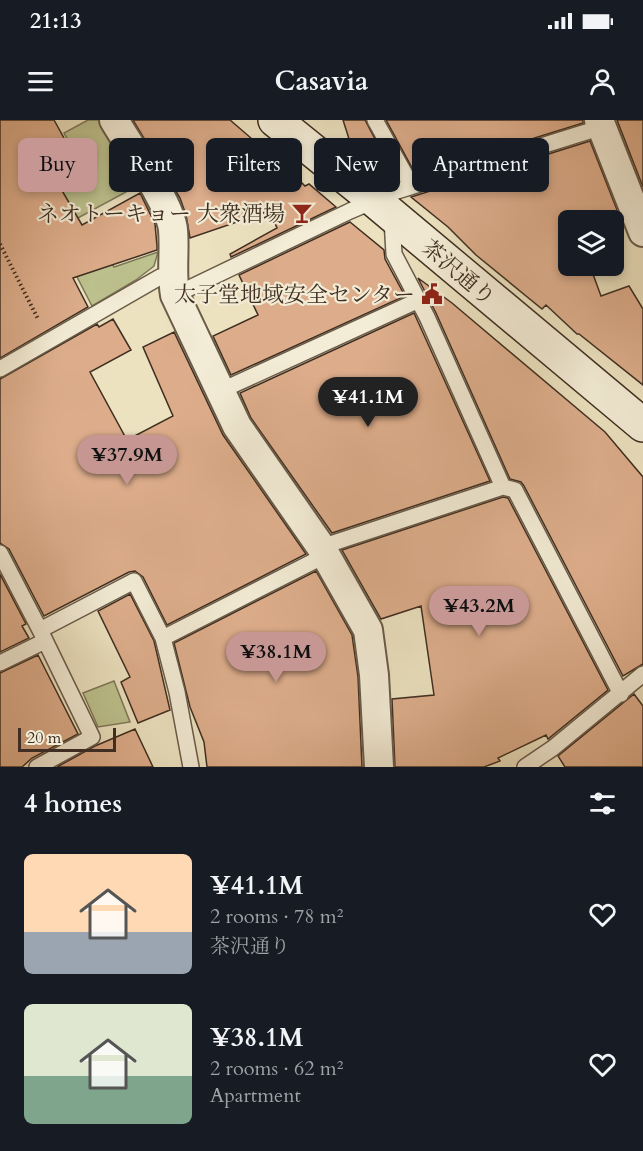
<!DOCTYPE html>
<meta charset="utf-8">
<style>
:root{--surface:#171b24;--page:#20242c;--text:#f1f3f6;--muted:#9ea1a6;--accent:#c59692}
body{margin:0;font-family:Cardo,"Noto Serif JP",serif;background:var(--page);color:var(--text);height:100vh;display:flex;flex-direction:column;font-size:22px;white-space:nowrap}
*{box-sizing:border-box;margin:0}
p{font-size:20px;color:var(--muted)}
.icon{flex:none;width:33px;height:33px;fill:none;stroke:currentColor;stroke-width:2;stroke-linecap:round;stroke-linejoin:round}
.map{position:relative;height:647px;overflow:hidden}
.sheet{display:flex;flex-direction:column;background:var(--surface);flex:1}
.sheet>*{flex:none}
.banner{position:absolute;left:18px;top:18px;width:608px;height:54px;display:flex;gap:12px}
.buttons{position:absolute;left:558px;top:90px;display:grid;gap:12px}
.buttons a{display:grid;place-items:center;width:66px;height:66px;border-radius:9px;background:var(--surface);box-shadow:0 3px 9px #0003;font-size:30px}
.scale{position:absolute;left:18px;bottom:15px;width:98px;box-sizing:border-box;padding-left:6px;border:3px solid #3f2e21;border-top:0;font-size:16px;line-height:21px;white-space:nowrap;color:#3f2e21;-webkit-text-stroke:4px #f3ecd6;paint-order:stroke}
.price{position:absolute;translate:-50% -51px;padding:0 14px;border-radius:21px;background:var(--accent);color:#111;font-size:20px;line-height:39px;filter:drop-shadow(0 2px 3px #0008)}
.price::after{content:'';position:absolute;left:50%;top:36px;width:18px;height:14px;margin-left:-9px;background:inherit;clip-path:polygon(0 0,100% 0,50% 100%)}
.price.current{background:#222;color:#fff}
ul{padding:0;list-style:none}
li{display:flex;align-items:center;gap:18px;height:150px;padding:0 24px}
li span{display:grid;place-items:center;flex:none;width:168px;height:120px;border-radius:9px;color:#555}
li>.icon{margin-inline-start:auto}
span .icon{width:72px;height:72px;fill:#fffc;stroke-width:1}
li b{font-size:26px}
h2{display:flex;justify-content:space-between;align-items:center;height:72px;padding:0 24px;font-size:26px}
.chip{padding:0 21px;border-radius:9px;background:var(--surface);box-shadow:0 3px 9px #0003;font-size:21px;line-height:54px}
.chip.current{background:var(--accent);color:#111}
.status{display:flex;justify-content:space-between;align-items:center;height:42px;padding:0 30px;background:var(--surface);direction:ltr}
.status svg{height:16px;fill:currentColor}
header{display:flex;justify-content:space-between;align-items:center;height:78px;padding:0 24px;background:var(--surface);font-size:27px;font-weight:600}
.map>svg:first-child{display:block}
.green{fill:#bdc28e;stroke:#7e7858;stroke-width:1.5}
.building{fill:#ddad8b;stroke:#3f2e21;stroke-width:1.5}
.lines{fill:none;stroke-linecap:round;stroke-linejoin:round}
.lane-casing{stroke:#6a5b49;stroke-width:18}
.street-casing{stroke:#6a5b49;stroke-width:32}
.secondary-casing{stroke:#3f2e21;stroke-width:36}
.path{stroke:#3f2e21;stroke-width:4;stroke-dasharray:1.5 3;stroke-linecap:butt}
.lane{stroke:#f3ecd6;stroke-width:15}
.street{stroke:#f3ecd6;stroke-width:28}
.secondary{stroke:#f3ecd6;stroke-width:33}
.labels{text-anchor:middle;stroke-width:4.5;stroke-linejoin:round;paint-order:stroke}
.poi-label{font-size:22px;fill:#3f2e21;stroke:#f3ecd6;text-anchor:end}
.street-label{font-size:22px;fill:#3f2e21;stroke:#f3ecd6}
</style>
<div class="status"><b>21:13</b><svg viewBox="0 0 49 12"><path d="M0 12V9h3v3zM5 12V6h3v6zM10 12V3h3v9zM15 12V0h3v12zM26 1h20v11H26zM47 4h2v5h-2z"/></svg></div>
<header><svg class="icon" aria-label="menu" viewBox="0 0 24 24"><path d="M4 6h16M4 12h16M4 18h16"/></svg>Casavia<svg class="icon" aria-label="person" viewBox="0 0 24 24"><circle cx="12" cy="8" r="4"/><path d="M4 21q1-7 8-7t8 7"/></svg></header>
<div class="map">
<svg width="643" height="647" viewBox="0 0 643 647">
<rect width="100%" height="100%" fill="#ece2c0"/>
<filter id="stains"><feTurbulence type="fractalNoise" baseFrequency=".00333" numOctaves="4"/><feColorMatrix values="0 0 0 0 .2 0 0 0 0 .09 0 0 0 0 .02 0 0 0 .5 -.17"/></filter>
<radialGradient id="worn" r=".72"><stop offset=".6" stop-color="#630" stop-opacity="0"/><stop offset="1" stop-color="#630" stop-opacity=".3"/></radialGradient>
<!-- green -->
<path class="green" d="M88,0H100L139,65L52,112L35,81L86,52L64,13Z
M158,132L154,146L136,160L92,186L75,153L108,137L114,147Z
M114,561L130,602L98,607L83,573Z"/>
<!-- building -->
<path class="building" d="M0,0H54L81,49L57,62L82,105L140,73L155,104L157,126V130L73,158L88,187L0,238Z
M133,0H230L273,37L275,36L305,66L309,64L336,87L231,137L230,134L277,108L269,91L190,118L186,95L180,78Z
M343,0H365L397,61L350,22Z
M386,0H583V3L416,55Z
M617,0H643V67Z
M590,21L619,95L605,100H568V146H590L601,176L629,166L643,189V265L579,214H577L546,185L542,189L476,135L448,107L411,77Z
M350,102L384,130L385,139L405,176L231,255L213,216L258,195L239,155Z
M418,158L452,183L605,312L643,357V544L623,556L524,366L521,362L510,359L436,193Z
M414,193L490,361L332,413L251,298L240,273Z
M113,199L131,230L90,252L127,320L173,296L143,227L174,212L223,315L306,434L167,505L143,457L135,451L129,452L44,496L9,429L0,423V259L97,204L99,207Z
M503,377L508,378L608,570L548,619L546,615L498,638L500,641L484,647H395L392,579L434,575L421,486L381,499L342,430Z
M316,451L352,515L358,557L362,647H207L204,622L190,587L174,523Z
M0,454L26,504L22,506L29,518L0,532Z
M130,474L154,521L170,590L138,603L121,562L130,557L98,491Z
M38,535L78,614L32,638L22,647H0V553Z
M634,574L643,586V647H565L558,636Z
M135,609L153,647H57L95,626Z"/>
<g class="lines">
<defs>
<path id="lane" d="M375,0L411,65
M392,99L394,134L427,197L503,367L515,370L621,574
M175,175L350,91L394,72L602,7
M0,249L160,157L172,156
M220,271L419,180
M321,427L503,367
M0,433L40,510L134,461L163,518L177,572L191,647
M163,518L326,435
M0,543L45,521
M37,647L92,617L40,510
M525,647L553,628L643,554"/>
<path id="street" d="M114,0C128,24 171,85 173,110C175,132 171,152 175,175L237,306L321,427L368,510L374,555L379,647
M599,0L643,112"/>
<path id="secondary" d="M275,0L374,80L643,305"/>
</defs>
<!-- lane casing -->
<use href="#lane" class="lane-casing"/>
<!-- street casing -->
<use href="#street" class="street-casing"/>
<!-- secondary casing -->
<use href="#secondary" class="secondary-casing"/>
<!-- path -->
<path class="path" d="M0,124L38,199"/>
<!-- lane -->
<use href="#lane" class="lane"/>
<!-- street -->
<use href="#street" class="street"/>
<!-- secondary -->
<use href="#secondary" class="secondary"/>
</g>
<!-- icons -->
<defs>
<symbol id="bar-bare" viewBox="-9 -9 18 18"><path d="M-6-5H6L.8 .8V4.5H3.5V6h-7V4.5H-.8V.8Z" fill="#8f2418" stroke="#f3ecd6" stroke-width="2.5" paint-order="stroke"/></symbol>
<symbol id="civic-bare" viewBox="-9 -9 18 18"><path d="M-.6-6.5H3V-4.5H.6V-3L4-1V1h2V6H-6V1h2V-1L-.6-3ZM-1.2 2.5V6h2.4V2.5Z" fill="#8f2418" stroke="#f3ecd6" stroke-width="2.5" paint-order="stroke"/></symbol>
</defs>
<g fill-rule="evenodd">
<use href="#bar-bare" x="287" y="78" width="30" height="30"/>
<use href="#civic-bare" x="417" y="159" width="30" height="30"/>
</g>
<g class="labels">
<!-- poi labels -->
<g class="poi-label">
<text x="285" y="101">ネオトーキョー 大衆酒場</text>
<text x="415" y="182">太子堂地域安全センター</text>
</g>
<!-- street labels -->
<g class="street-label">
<text transform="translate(459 152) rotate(40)" y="8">茶沢通り</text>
</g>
</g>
<rect width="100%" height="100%" filter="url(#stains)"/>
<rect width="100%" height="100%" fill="url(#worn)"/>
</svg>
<div class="buttons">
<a><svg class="icon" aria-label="layers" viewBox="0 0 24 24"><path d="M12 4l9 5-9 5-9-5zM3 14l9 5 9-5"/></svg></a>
</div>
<div class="scale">20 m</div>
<b class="price current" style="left:368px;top:308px">¥41.1M</b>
<b class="price" style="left:127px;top:366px">¥37.9M</b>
<b class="price" style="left:479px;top:517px">¥43.2M</b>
<b class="price" style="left:276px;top:563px">¥38.1M</b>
<div class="banner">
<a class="chip current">Buy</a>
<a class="chip">Rent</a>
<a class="chip">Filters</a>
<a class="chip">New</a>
<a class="chip">Apartment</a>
</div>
</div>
<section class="sheet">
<h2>4 homes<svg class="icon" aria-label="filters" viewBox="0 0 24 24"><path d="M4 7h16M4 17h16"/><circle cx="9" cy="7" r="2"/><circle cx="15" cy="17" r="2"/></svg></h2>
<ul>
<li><span style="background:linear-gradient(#ffd9b3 65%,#9aa5b1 0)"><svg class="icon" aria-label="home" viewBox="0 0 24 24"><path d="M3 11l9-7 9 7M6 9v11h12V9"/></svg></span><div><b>¥41.1M</b><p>2 rooms · 78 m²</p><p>茶沢通り</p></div><svg class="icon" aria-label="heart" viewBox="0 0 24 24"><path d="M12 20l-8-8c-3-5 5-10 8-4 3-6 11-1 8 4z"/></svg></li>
<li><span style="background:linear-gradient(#dfe7d0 60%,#7fa58c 0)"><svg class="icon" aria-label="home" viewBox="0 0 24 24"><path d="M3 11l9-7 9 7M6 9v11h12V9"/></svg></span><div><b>¥38.1M</b><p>2 rooms · 62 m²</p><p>Apartment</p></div><svg class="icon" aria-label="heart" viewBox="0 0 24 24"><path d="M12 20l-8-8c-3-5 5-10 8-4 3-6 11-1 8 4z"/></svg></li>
</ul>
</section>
